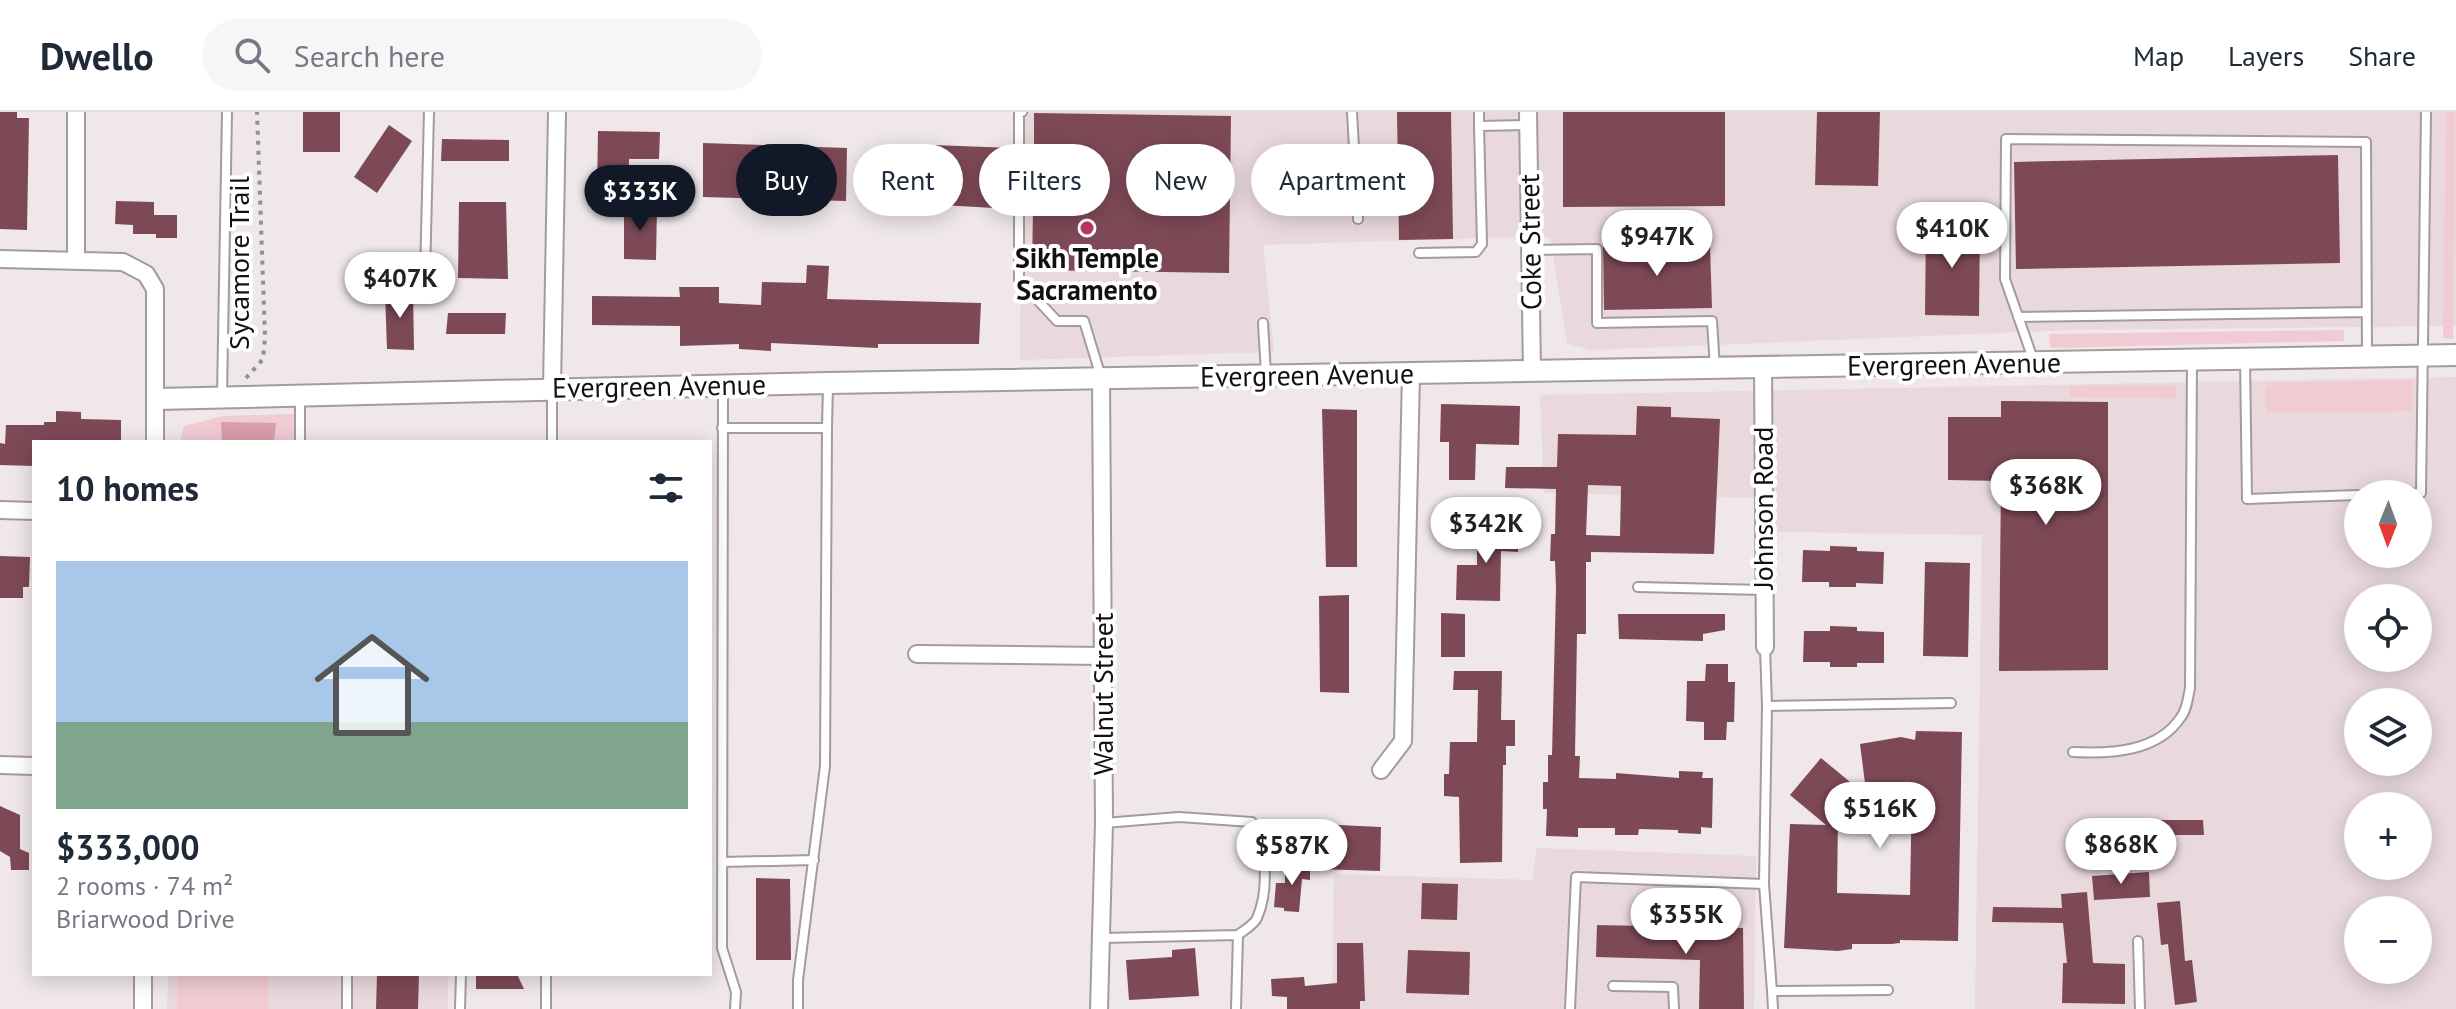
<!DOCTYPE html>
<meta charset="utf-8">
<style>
:root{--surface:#fff;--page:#f6f6f7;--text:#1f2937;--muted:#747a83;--line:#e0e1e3;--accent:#111827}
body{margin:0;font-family:"PT Sans",sans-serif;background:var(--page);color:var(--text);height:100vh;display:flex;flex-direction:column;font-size:30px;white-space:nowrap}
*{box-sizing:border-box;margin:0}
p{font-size:26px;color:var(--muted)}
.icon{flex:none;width:44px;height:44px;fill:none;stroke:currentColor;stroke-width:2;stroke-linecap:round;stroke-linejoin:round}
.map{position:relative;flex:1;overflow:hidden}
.details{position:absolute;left:32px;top:328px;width:680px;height:536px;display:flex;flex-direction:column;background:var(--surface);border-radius:0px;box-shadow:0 4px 20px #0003}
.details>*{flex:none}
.guide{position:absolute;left:736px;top:32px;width:760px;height:72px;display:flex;gap:16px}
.needle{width:52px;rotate:181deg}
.tools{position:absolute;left:2344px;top:368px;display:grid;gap:16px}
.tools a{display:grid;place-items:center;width:88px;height:88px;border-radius:50%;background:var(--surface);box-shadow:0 4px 20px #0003;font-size:40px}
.price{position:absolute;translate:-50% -68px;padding:0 18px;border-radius:28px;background:#fff;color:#222;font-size:26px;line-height:52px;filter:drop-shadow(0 2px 4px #0008)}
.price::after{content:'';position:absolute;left:50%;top:48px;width:24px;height:18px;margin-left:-12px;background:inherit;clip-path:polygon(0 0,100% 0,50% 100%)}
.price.current{background:var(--accent);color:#fff}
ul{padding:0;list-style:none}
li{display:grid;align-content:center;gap:16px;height:424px;padding:0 24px}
li span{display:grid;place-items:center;height:248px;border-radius:0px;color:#555}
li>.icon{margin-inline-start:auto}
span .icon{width:144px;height:144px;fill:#fffc;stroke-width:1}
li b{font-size:34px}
h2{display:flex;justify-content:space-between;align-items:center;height:96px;padding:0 24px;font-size:34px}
.chip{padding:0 28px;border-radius:36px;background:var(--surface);box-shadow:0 4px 20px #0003;font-size:28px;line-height:72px}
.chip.current{background:var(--accent);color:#fff}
header{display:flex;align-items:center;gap:48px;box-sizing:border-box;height:112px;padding:0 40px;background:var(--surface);border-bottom:2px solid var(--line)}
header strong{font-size:38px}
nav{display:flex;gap:44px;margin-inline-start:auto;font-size:28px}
.search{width:560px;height:72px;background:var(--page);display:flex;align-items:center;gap:20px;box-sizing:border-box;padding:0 28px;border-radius:44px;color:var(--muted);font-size:30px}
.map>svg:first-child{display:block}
.built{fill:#e9d9dc;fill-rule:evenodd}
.green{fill:#f1cbd3}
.forest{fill:#da9eac}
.building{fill:#7e4957;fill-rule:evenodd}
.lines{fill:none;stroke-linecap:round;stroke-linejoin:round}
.service-casing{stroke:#a39b9d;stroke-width:12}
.minor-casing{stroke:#a39b9d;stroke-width:20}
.tertiary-casing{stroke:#a39b9d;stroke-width:24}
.path{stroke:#948f90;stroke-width:4;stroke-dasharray:4 6;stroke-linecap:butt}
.service{stroke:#fff;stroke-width:8}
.minor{stroke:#fff;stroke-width:16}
.tertiary{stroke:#fff;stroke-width:20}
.poi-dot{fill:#bf3366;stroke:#fff;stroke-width:3}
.labels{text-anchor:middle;stroke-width:8;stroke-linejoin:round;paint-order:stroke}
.street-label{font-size:28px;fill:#121010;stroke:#fff}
.poi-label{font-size:28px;font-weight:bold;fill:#121010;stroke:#fff}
</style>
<header>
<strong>Dwello</strong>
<div class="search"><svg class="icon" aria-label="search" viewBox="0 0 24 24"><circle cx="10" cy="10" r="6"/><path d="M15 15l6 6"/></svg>Search here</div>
<nav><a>Map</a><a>Layers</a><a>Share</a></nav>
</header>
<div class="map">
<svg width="2456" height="897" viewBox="0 0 2456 897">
<rect width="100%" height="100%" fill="#efe7e9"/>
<!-- built -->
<path class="built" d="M1022,0H2456V214L2073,218L1590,238L1567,231L1550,125H1517L1263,133L1274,240L1020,248Z
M2456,265V897H1975L1982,423L1775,420L1776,381L1750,386L1544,381L1540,283ZM2358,382H2418V442H2358ZM2358,486H2418V546H2358ZM2358,590H2418V650H2358ZM2358,694H2418V754H2358ZM2358,798H2418V858H2358Z
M1537,736L1756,744L1754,897H1332L1334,762L1532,768Z
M168,862H448V897H167Z"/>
<!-- green -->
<path class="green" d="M2446,0H2455L2453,227L2443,226Z
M2344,218V229L2050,236L2049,222Z
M2413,268L2411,299L2266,300L2265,279L2269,271Z
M2176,273V286L2070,285V274Z
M294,302V330H180L184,314L223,304Z
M177,862H268V897H177Z"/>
<!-- forest -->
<path class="forest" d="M221,310L276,311L274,330H222Z"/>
<!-- building -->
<path class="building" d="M0,0H17V6H29L27,118L0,117Z
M303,0H340V40H303Z
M1397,0H1451L1453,127L1399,128Z
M1563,0H1725V94L1563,95Z
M1817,0H1880L1878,74L1815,73Z
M1034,1L1231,4L1229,161L1032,158L1033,97H1026V37H1034Z
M389,13L412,29L377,81L354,65Z
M598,19L660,20L659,47H629L628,81L597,80Z
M442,27L509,28V49H441Z
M703,31L847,36L846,89L703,85Z
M907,32L1012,36V97L905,91Z
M2338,43L2340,151L2016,157L2014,50Z
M116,89L154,90V103H177V126H156V122H133V113L115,112Z
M459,90H506L508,167L458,166Z
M624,94L657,96L656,148L624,147Z
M1926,113L1980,114L1979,204L1925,203Z
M1710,133L1712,196L1604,198L1603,135Z
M807,153L829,154L827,187L981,191L979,232H878V236L771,231V239L739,237V232L680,234V214L592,213V184L680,185L679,175H719V191L761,193L762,170L806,171Z
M413,179L414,238L387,237L385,180Z
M448,201H506L505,222H446Z
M2001,289L2108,290V558L1999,559L2001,369L1948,368V305H2001Z
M1441,292L1520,294L1519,333L1476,332L1475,368H1449V330H1440Z
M1637,294L1671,295V305L1720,307L1714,442L1591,440V450H1586V522H1577L1575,644H1580L1579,666L1616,667V661L1679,666V659L1703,660L1702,666H1713L1712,716L1701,715V722L1678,721V718L1639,717L1638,723H1615V716H1578V725L1546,724L1547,697H1543V670H1548V643H1552L1556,476L1555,449H1550L1551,422H1555L1556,377L1505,376L1506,355H1557L1558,322L1636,323ZM1588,373L1621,374L1620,424L1586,423Z
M1322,297L1357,298V455H1326Z
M56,299L81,300V307L121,308V330H34V354L0,353V331L5,332L6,313H44V310H56Z
M1477,415L1518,416V440L1501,439L1500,489L1456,488L1457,453H1477Z
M1830,434L1857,435V439L1884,440L1883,472L1856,471V475H1829V470H1802L1803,438L1830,439Z
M0,444L30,445L29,475H23V486H0Z
M1925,450L1970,451L1968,545L1923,544Z
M1349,483V581L1320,580L1319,484Z
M1441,501L1465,502V545H1441Z
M1618,502H1725V518L1703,522V529L1619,527Z
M1830,514L1857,515V519L1884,520V551H1857V555H1830V550H1803L1804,519H1830Z
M1706,552H1728V570H1735L1734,610H1727L1726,628H1704V610L1686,609L1687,569H1705Z
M1454,559H1502L1501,608H1515V634H1506V653H1503L1502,750L1460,751L1459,685L1444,684V662H1449L1450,630H1477L1478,578H1453Z
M1916,619L1962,620L1958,829L1900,828V831L1891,832H1852V837L1838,839L1784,836L1790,712L1826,713L1790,683L1821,646L1861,679L1838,706L1837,781L1910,783L1912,675L1866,679L1860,632L1901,625L1915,628Z
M0,694L20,703V737L29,741V758H11L10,745L0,739Z
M2157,708H2203L2204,723H2158Z
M1318,712L1381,715L1380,759L1316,757Z
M1291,750L1310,751V768L1302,767L1299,800L1284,799V796L1274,795L1276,771H1285V757L1291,756Z
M2149,760L2150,785L2094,788L2092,764Z
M756,766L790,767L791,848H756Z
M1422,771L1458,772L1457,808L1421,807Z
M2087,780L2093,851L2125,852V892L2062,891L2063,851H2067L2063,811L1992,810L1993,795L2062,796L2061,782Z
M2180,789L2185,849L2192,848L2197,890L2175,893L2168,832L2161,833L2157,791Z
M1597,813L1743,816L1744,897H1699L1700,848L1596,845Z
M1337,831H1363L1365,889H1360V897H1287V885L1272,884L1271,867L1304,865L1305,874L1337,871Z
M1195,836L1199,884L1129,888L1126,848L1172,845V838Z
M1408,838L1470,840L1469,883L1406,881Z
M377,862H419L418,897H376Z
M476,862H517L524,877H476Z"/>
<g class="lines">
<defs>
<path id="service" d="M1022,0L1019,2V168L1057,209H1084L1101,265
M1352,0L1358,107
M1479,0V14
M1530,138L1597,137V211L1712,209L1715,256
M1419,141L1476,140L1482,132L1479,14L1528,13
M425,164L429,0
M2018,205L2367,200
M1263,211L1266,262
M2245,247L2247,387L2358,383
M2034,250L2005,167L2006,27L2366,30L2367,243
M723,276L722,836L736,880L735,897
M222,284L227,0
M722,316H827L825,654L798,868V897
M827,316L828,273
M300,330V283
M552,330V279
M2400,382L2421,381L2426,0
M1638,475L1763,478
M1765,535L1767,594
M2073,640C2111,642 2158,640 2181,605C2187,598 2188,585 2190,576L2192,248
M1104,711L1179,705L1252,710C1267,735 1269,779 1257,806C1254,813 1244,818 1238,823
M722,750L814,748
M1764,772L1767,594L1951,591
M1102,826L1238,823L1236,897
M2138,829L2140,897
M347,862V897
M1613,874L1673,875L1674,897
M460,897L461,862
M546,897V862
M1570,897L1576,765L1764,772L1772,879
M1773,897L1772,879L1888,878"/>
<path id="minor" d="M1528,0L1532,260
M0,147L123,150L146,162L155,177V330
M76,147V0
M1763,256L1765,535
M552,276L557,0
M0,398L34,399
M917,542L1103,544
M0,653L34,654
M1381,658L1403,629L1411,261
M143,897V862
M1099,897L1104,711L1101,266"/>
<path id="tertiary" d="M157,287L828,271L2456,243"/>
</defs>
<!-- service casing -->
<use href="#service" class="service-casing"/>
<!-- minor casing -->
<use href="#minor" class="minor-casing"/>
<!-- tertiary casing -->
<use href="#tertiary" class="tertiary-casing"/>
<!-- path -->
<path class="path" d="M246,266L263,247L265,225L257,0"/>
<!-- service -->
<use href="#service" class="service"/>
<!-- minor -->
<use href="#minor" class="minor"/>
<!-- tertiary -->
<use href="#tertiary" class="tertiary"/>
</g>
<!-- markers -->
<circle class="poi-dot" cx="1087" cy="116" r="8"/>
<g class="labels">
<!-- street labels -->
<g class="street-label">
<text transform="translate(1530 130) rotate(-91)" y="10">Coke Street</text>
<text transform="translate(239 151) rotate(-90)" y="10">Sycamore Trail</text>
<text transform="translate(1954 252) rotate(-1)" y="10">Evergreen Avenue</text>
<text transform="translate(1307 263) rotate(-1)" y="10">Evergreen Avenue</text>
<text transform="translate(659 274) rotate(-1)" y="10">Evergreen Avenue</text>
<text transform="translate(1763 396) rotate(-90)" y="10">Johnson Road</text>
<text transform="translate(1103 582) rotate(-90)" y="10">Walnut Street</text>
</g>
<!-- poi labels -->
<g class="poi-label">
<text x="1087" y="156">Sikh Temple<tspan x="1087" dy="32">Sacramento</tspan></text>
</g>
</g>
</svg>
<div class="tools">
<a><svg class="needle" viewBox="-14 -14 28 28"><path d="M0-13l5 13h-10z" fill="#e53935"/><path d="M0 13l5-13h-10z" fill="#747a83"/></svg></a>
<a><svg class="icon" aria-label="locate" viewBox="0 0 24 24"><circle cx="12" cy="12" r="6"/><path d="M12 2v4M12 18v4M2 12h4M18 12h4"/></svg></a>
<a><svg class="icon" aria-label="layers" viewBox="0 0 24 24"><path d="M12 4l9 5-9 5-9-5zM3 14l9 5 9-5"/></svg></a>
<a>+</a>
<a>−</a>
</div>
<b class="price current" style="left:640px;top:121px">$333K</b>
<b class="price" style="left:1952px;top:158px">$410K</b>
<b class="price" style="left:1657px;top:166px">$947K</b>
<b class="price" style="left:400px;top:208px">$407K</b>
<b class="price" style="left:2046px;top:415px">$368K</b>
<b class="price" style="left:1486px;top:453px">$342K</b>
<b class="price" style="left:1880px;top:738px">$516K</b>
<b class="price" style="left:2121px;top:774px">$868K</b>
<b class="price" style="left:1292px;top:775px">$587K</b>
<b class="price" style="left:1686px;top:844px">$355K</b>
<div class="guide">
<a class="chip current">Buy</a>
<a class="chip">Rent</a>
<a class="chip">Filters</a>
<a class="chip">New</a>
<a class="chip">Apartment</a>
</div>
<section class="details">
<h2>10 homes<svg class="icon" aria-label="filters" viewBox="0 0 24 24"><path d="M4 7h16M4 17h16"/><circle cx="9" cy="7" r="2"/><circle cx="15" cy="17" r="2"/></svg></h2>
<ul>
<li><span style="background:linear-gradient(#a9c7e8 65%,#7fa58c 0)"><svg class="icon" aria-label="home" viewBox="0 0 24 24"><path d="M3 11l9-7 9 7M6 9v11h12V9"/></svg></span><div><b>$333,000</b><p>2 rooms · 74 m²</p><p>Briarwood Drive</p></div></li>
</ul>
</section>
</div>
